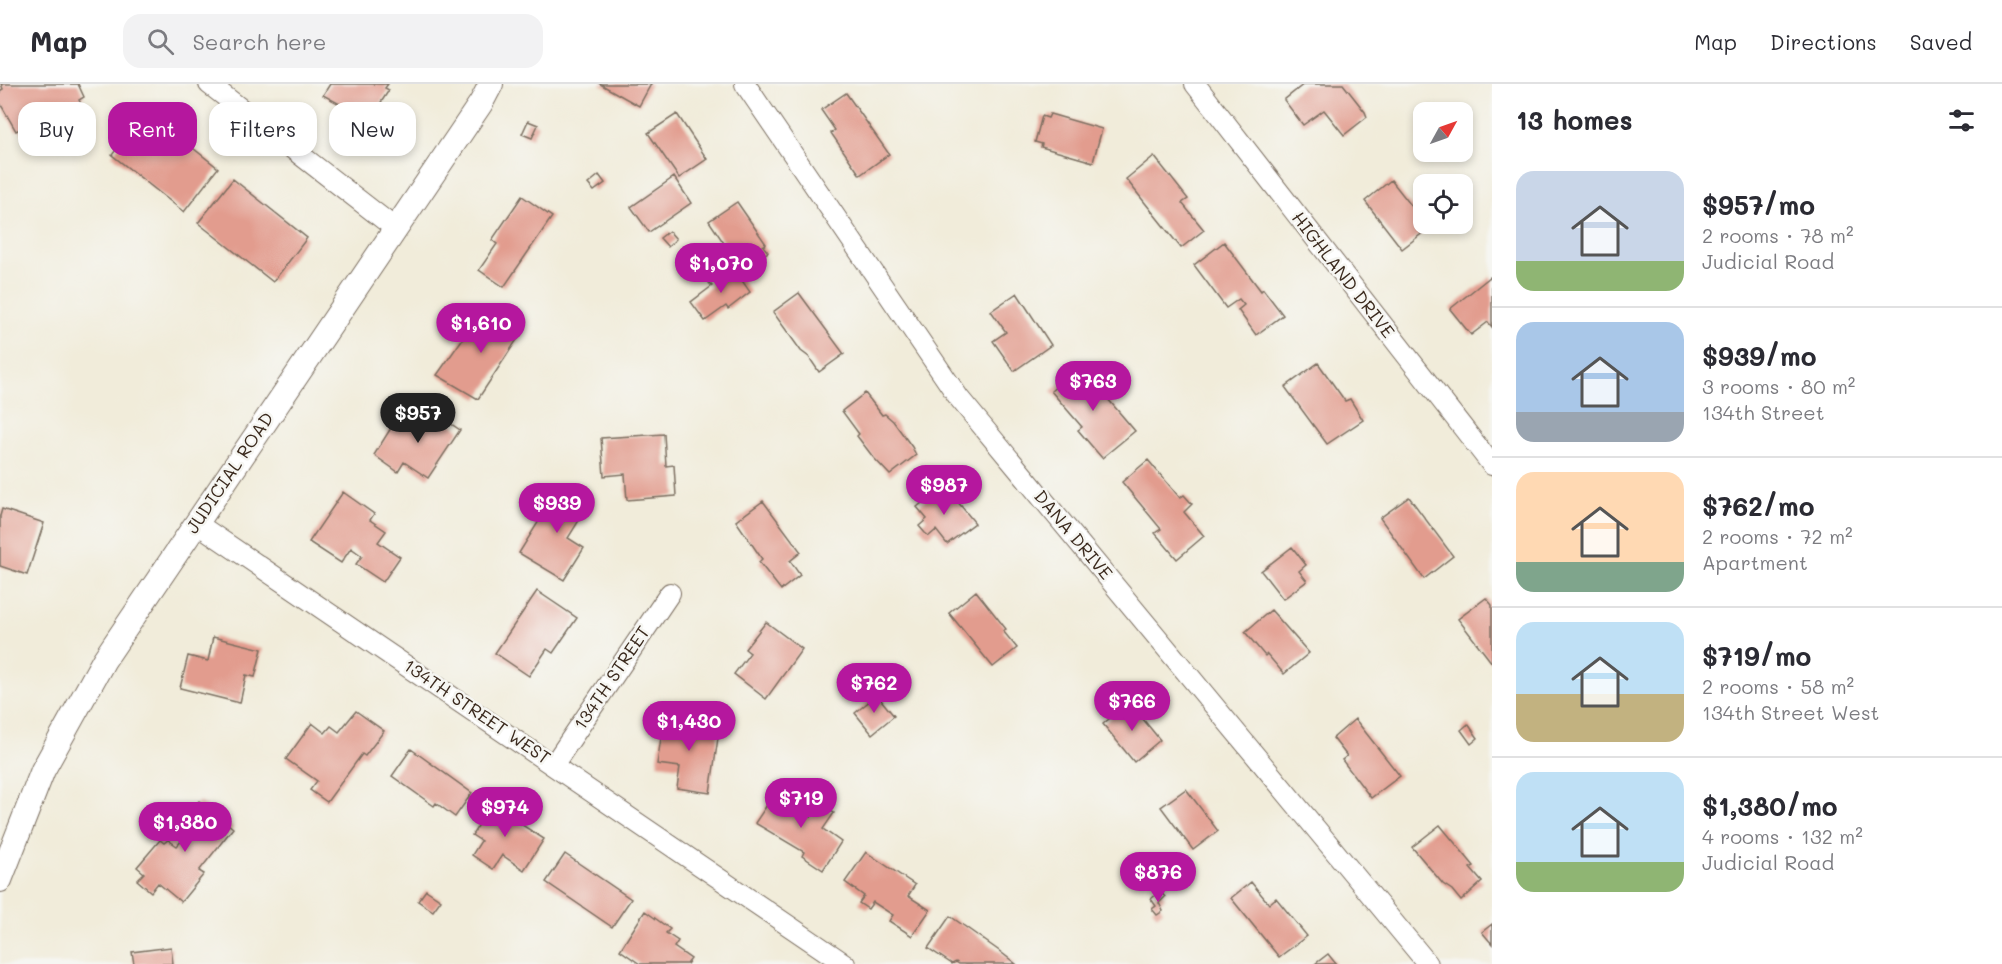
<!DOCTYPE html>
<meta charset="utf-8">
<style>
:root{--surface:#fff;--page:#f2f2f3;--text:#2b2b33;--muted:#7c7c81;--line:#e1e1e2;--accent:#b5179e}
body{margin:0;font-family:Mali,sans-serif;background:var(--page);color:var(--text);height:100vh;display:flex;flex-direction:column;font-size:22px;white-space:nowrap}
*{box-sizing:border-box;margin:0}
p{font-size:20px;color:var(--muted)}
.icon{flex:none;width:33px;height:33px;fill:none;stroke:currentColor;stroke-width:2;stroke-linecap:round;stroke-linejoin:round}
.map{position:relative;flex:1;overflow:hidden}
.drawer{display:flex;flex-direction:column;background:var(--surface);width:510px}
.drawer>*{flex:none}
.guide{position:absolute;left:18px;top:18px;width:570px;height:54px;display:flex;gap:12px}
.needle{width:39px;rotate:50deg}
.controls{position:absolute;left:1413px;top:18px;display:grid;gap:12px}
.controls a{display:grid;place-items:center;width:60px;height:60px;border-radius:12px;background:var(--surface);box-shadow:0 3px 9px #0003;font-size:30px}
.price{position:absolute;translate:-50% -51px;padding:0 14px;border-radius:21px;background:var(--accent);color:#fff;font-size:20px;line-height:39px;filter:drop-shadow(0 2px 3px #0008)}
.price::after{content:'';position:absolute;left:50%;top:36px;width:18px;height:14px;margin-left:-9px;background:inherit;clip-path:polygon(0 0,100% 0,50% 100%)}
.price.active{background:#222;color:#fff}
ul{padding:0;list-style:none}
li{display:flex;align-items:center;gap:18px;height:150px;padding:0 24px}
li+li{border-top:2px solid var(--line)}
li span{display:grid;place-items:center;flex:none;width:168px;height:120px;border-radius:18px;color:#555}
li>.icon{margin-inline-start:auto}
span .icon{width:72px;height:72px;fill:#fffc;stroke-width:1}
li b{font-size:26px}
h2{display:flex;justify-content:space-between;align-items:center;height:72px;padding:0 24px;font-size:26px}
.pill{padding:0 21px;border-radius:18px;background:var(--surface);box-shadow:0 3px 9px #0003;font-size:21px;line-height:54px}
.pill.active{background:var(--accent);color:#fff}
header{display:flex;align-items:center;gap:36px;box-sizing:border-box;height:84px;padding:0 30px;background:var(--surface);border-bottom:2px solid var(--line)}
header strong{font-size:28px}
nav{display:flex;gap:33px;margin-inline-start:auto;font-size:21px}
.search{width:420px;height:54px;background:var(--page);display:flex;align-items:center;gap:15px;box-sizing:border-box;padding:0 21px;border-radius:18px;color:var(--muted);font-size:22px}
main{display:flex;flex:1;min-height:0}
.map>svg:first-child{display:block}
.building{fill:#e29c8e}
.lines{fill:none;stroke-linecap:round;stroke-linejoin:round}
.minor-casing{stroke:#7b6e60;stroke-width:22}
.tertiary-casing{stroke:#7b6e60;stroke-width:26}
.minor{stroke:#fff;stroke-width:20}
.tertiary{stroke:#fff;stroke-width:24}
.labels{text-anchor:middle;stroke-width:5;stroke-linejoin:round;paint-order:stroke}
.street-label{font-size:18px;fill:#3b2a1e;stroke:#f6f6f2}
</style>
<header>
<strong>Map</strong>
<div class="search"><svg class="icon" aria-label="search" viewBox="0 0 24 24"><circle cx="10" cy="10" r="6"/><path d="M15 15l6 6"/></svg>Search here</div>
<nav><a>Map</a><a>Directions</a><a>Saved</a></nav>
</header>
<main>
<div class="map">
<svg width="1492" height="880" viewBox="0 0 1492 880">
<rect width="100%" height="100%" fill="#f6f6f2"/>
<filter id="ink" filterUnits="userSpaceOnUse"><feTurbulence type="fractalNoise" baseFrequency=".0167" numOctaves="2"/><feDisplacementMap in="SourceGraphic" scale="12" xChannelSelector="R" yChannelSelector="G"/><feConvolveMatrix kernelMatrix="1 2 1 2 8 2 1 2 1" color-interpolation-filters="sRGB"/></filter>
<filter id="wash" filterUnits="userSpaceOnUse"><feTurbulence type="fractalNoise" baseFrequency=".008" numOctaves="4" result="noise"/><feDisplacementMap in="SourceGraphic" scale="24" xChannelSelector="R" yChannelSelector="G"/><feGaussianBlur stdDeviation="1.35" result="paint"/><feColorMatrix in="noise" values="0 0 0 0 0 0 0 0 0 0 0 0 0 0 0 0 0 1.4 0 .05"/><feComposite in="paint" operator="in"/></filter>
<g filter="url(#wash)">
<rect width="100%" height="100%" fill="#f1ecda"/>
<g id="blocks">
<!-- building -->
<path class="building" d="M1,0H78L84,13L79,16L81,20L71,26L68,21L32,40L34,44L23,50L20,45L16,47L0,19V7L3,5Z
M330,0H388L385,4L389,6L371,34L349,21L347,24L323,11Z
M600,0H651L639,22Z
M1304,0H1343L1365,28L1367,33L1344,51L1324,26L1303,41L1284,16Z
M846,9L889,70L860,91L831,49L835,46L821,26Z
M146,27L218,84L184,128L112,71Z
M677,30L707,75L679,94L648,49Z
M1050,30L1102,45L1093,78L1041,63L1042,60L1035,58L1042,32L1048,34Z
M528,37L538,41L532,54L522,50Z
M1154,72L1188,115L1182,119L1204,146L1181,164L1126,95Z
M599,91L605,99L594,107L588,100Z
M674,93L691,119L649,148L631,123Z
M233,95L307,154L273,198L198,139Z
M1391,96L1429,144L1402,165L1365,117Z
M522,112L552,133L504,203L479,186L497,160L492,156Z
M737,118L766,160L763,162L768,168L754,178L750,171L738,180L709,137Z
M669,147L676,155L668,163L660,154Z
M1224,158L1261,207L1263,205L1283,231L1256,251L1238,226L1244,221L1239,215L1226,224L1194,181Z
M732,182L750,208L728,225L726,222L705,237L691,218L712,202L709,199Z
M1490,193L1492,195V243L1488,238L1471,251L1450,225Z
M799,209L844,270L819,288L809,273L801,267L773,228Z
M1017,209L1051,261L1014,287L993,257L1006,248L991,227Z
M492,224L524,245L478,315L437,291L471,243L478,247Z
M1318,279L1345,317L1350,315L1363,336L1327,360L1285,303Z
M1080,282L1135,347L1102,374L1078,346L1082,343L1051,307Z
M865,309L882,331L885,330L893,337L912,363L916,371L890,391L873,373L857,352L859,350L842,327Z
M432,327L460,346L428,394L404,378L398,388L374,371L396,336L408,344L412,338L421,344Z
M664,350L666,382L674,381L676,412L627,416L625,390L604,392L601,354Z
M1148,376L1180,414L1184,411L1192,420L1184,428L1204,452L1177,475L1155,449L1161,445L1122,398Z
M562,400L591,417L568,454L584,464L564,496L519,469Z
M944,401L975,439L947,460L936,446L929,452L925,449L919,442L927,435L917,423Z
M343,408L374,430L370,436L386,447L378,458L400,473L383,498L356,480L362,472L351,464L341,479L309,458Z
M1409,413L1453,472L1424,495L1380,434Z
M763,417L801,468L790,477L800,491L781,506L759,478L762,475L736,437Z
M2,425L44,439L27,491L0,482V432Z
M1292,463L1306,481L1299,487L1307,497L1283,515L1261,487Z
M537,507L577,534L553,569L547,565L529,592L495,569Z
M976,507L1006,545L1003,547L1017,564L993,583L949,529Z
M1486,514L1492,521V579L1458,535Z
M1271,526L1309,569L1284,590L1267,570L1265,572L1245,548Z
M766,538L802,565L766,615L734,590L750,569L745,565Z
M213,553L262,565L255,593L246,591L240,619L180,604L188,572L208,577Z
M877,611L894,632L872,650L855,629Z
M1129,618L1160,656L1134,678L1103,640Z
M356,627L384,647L365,672L362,670L327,718L310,706L317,697L286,675L312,639L325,649L331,642L339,648Z
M665,629L691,633L689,643L719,647L710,709L677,704L680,683L657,680Z
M1355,635L1400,692L1371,714L1342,676L1347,672L1333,654Z
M1468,640L1478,654L1471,660L1461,646Z
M411,665L472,709L455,733L436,719L434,722L392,692Z
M1186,705L1218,747L1193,766L1161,723Z
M775,709L811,733L820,719L834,729L823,745L841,758L823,786L802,772L804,768L755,739Z
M496,715L522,733L519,739L544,755L524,786L502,771L493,785L472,771L481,757L472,751Z
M199,717L233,744L199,787L204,790L181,818L158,799L151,808L137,796L144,789L137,783L160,756L164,759L168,756L177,762L184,754L175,747Z
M1440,741L1474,782L1470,784L1482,798L1461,817L1452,806L1443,800L1412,763Z
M866,768L915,801L908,812L930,826L912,852L889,837L893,831L873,818L868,825L859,819L864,812L845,798Z
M565,770L631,815L612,843L546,798Z
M1251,798L1269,820L1276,814L1307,852L1279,873L1231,814Z
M426,806L441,816L433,827L418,817Z
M1160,807L1165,813L1159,819L1163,827L1157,831L1152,825L1156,822L1151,815Z
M645,827L670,845L666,849L678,857L674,863L691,875L687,880H640L620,866Z
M950,832L998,866L1016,880H959L956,878L952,880L928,864Z
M1492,840V860L1482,848Z
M171,863L173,880H134L132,868Z
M1328,870L1336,880H1315Z"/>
</g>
</g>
<g filter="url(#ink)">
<use href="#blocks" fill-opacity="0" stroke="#7b6e60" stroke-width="1.5"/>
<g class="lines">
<defs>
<path id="minor" d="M209,0L396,145
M745,0L959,314L1428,880
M1195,0L1492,381
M196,439L845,880
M554,680L670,509"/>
<path id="tertiary" d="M0,796L43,686L104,576L481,19L491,0"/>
</defs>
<!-- minor casing -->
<use href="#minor" class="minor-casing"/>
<!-- tertiary casing -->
<use href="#tertiary" class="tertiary-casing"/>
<!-- minor -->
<use href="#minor" class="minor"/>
<!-- tertiary -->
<use href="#tertiary" class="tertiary"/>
</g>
</g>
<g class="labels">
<!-- street labels -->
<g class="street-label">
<text transform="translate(1343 191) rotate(52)" y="6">HIGHLAND DRIVE</text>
<text transform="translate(230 389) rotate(-56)" y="6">JUDICIAL ROAD</text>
<text transform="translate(1073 451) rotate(50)" y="6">DANA DRIVE</text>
<text transform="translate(612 594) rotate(-56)" y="6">134TH STREET</text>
<text transform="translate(477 628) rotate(34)" y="6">134TH STREET WEST</text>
</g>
</g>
</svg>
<div class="controls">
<a><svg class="needle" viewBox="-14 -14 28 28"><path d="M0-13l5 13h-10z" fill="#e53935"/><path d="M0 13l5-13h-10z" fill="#7c7c81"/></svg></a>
<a><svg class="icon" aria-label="locate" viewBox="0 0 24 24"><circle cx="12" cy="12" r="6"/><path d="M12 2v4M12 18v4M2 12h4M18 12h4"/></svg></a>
</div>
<b class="price" style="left:721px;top:210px">$1,070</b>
<b class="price" style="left:481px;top:270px">$1,610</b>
<b class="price" style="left:1093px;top:328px">$763</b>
<b class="price active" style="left:418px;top:360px">$957</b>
<b class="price" style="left:944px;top:432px">$987</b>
<b class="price" style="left:557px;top:450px">$939</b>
<b class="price" style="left:874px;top:630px">$762</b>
<b class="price" style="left:1132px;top:648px">$766</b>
<b class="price" style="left:689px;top:668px">$1,430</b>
<b class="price" style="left:801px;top:745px">$719</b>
<b class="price" style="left:505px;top:754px">$974</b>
<b class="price" style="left:185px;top:769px">$1,380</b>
<b class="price" style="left:1158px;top:819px">$876</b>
<div class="guide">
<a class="pill">Buy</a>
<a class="pill active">Rent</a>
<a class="pill">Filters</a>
<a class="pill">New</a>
</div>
</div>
<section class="drawer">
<h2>13 homes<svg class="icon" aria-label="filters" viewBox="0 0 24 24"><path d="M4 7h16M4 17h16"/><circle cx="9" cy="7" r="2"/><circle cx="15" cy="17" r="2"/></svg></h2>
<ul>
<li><span style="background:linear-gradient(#c9d6e8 75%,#8fb573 0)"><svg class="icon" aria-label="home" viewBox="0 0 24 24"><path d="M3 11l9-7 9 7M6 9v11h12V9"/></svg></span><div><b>$957/mo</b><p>2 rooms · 78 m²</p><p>Judicial Road</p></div></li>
<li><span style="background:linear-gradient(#a9c7e8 75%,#9aa5b1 0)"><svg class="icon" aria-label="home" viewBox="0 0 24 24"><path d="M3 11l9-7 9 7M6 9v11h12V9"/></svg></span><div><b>$939/mo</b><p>3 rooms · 80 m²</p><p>134th Street</p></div></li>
<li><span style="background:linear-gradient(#ffd9b3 75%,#7fa58c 0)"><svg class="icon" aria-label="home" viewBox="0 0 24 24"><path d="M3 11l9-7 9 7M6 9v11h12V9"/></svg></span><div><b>$762/mo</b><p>2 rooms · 72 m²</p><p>Apartment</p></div></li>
<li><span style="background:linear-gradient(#bfe0f5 60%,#c2b280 0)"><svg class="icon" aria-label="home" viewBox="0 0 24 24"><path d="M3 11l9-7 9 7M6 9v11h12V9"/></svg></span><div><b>$719/mo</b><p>2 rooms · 58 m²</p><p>134th Street West</p></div></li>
<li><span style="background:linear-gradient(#bfe0f5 75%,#8fb573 0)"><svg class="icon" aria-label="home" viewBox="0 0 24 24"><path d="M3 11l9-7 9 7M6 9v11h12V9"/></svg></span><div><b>$1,380/mo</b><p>4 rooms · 132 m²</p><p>Judicial Road</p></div></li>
</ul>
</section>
</main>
